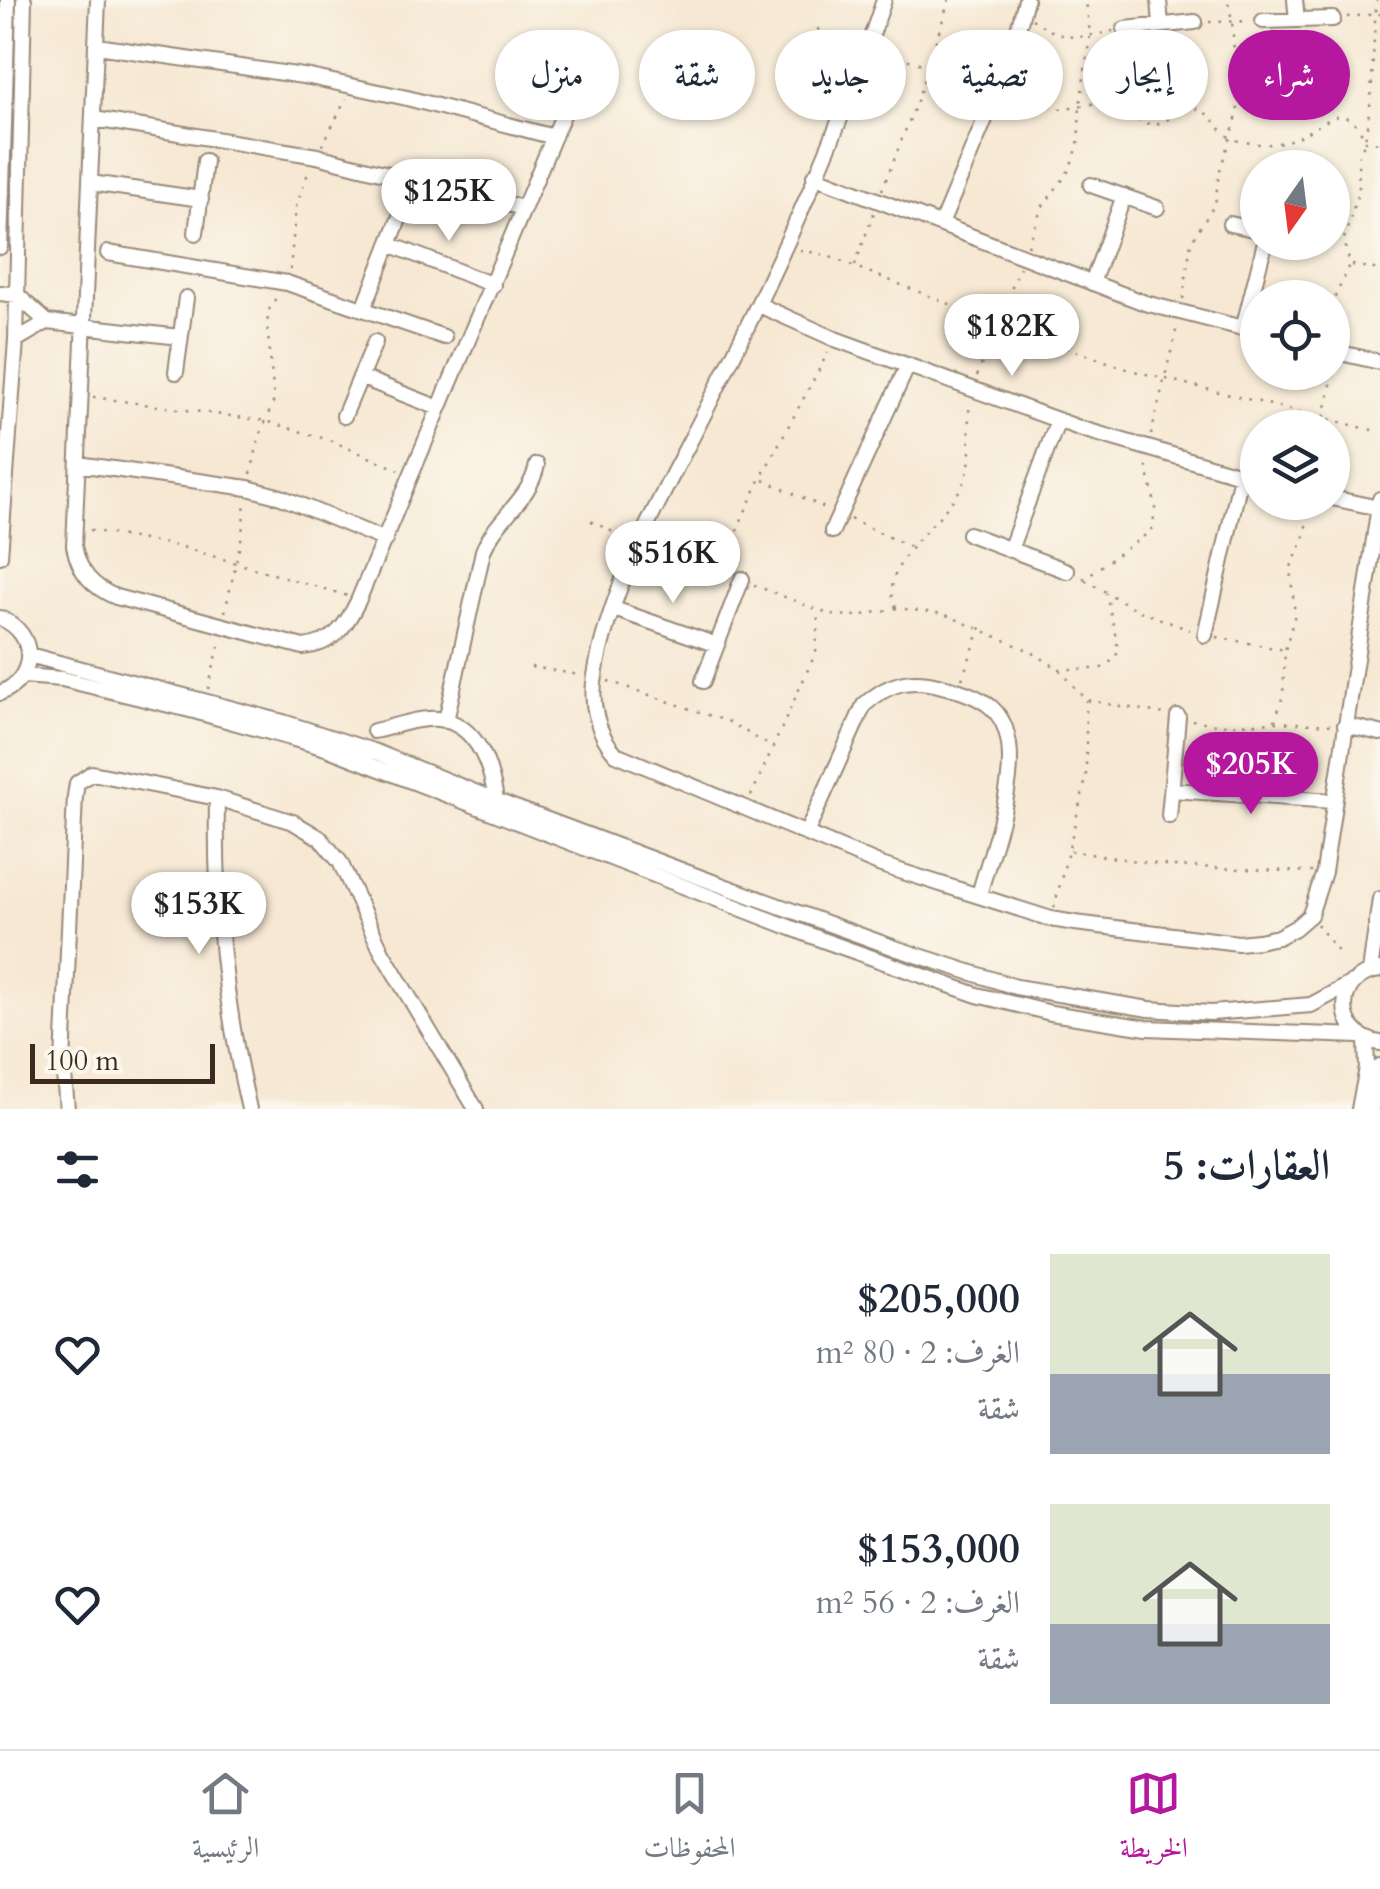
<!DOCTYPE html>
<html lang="ar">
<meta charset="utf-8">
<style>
:root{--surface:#fff;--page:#f6f6f7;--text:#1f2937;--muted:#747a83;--line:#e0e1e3;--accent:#b5179e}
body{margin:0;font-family:Cardo,Amiri,serif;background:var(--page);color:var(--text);direction:rtl;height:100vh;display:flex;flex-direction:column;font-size:38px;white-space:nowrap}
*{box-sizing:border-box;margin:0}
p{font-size:32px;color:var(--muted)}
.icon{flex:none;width:55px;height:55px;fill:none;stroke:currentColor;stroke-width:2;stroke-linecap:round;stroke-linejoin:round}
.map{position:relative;height:1109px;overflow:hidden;direction:ltr}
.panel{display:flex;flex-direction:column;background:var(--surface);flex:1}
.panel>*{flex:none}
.top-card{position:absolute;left:30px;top:30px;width:1320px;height:90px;direction:rtl;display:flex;gap:20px}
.needle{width:65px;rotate:194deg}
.controls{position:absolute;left:1240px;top:150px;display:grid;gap:20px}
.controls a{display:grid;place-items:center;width:110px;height:110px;border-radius:50%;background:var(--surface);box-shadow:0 2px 8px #0004;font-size:50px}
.scale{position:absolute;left:30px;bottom:25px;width:185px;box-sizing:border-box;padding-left:10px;border:5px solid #3b2a1e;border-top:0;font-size:28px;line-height:35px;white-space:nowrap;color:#3b2a1e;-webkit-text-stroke:8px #fbf7ec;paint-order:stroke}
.price{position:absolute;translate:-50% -85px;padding:0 22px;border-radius:35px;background:#fff;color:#222;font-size:32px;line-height:65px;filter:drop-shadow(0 2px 5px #0008)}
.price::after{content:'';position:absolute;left:50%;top:60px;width:30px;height:22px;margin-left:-15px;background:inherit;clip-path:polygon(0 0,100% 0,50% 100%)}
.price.current{background:var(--accent);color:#fff}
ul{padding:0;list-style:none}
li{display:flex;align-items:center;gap:30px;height:250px;padding:0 50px}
li span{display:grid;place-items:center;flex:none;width:280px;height:200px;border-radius:0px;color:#555}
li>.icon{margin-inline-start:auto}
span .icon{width:120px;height:120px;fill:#fffc;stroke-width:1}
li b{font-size:42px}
h2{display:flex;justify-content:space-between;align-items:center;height:120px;padding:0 50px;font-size:42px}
.tag{padding:0 35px;border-radius:45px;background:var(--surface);box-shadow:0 2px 8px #0004;font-size:35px;line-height:90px}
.tag.current{background:var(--accent);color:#fff}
.tabs{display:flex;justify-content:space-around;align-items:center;height:140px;border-top:2px solid var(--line);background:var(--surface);font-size:28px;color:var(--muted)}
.tabs a{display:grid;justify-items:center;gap:5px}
.tabs .current{color:var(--accent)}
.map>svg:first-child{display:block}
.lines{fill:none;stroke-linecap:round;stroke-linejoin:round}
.minor-casing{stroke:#988978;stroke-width:18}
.path{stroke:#988978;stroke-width:2.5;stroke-dasharray:2.5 8;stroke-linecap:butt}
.minor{stroke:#fff;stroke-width:14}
</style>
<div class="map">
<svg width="1380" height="1109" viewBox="0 0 1380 1109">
<rect width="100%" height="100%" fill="#fbf7ec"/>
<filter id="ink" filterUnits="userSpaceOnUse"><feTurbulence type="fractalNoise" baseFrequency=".01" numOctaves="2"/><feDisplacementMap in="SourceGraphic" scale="20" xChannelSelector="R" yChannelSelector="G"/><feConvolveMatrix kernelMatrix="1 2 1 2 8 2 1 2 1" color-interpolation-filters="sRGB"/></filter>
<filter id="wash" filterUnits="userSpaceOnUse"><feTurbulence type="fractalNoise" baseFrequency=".0048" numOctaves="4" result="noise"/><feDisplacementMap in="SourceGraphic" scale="40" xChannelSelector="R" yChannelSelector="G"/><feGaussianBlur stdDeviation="2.25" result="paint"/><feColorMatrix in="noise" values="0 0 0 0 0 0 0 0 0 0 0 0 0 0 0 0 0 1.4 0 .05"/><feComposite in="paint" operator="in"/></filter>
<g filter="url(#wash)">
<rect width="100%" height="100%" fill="#f6e8d3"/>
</g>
<g filter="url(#ink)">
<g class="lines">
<defs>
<path id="minor" d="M98,0L74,546C79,572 92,587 116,597L303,647C333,644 345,628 358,601L576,84
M884,0C839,134 779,264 716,390C673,478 610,579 595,676C590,703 597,734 616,754L881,865L1051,919L1075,923L1238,943L1258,941L1278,937L1295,928L1310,915L1324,872L1380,499
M1159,0L1161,25
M1295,0L1297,20
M1263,21L1333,19
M1125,29L1195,22
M97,46L310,77L407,98L554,137
M94,119L317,156L523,208
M814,176L1145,303L1258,332
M91,183L201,199
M1091,185L1157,208
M941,224L1009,62L1026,0
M1230,224L1258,230
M196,233L205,161
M389,244L493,285
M0,247L8,0
M108,253L287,283L444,337
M1092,283L1124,196
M0,293L17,295L47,322
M759,305L835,339L1082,429L1258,480
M364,308L414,181
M1243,329L1265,242
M16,340L47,322L180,337
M1332,351L1380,362
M176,372L186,298
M360,377L439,408
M344,416L375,342
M78,464L248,488L281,497L385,540
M1332,498L1379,508
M832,531L908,365
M969,534L1067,571
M1010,550L1058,420
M0,556L16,340L24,0
M614,609L717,645
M0,618C38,633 37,679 0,693
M1205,635L1241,476
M29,655L283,722L376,752L497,801L702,878L895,948L1016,987L1149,1009L1211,1013L1311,1005L1352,983
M23,676L62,679L194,711L326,748L825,941L977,995L1051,1013L1147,1028L1359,1036
M703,681L742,579
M446,721L483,551C496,518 530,500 537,465
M1345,725L1380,733
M374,731C394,727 418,717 438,719C480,724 492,771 497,806
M1172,790L1333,801
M217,798C215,909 224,1001 249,1109
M1169,816L1178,717
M806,834L864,705C888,683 910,677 942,686C959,690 979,696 992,708C1034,747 991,848 979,895
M1380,970C1333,975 1334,1036 1380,1043
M1370,971L1380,899
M67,1109L63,1063L75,796L77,783L92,773L217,798L293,822L320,838L340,862L382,952L476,1109
M1359,1109L1367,1068L1366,1040
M1371,1109L1380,1066"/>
</defs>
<!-- minor casing -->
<use href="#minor" class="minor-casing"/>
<!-- path -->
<path class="path" d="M1347,17L1380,14
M1032,19C1065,43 1076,38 1113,31
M1209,22L1251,21
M817,29L857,42
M878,50L928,66
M1011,89L1058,109L1111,101C1124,107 1131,119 1144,123C1168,129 1176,106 1195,109C1213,112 1217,130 1231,138C1235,141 1241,141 1246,142C1283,150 1302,135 1333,117C1353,115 1358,124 1365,141L1380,143
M322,146L346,99
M882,190L917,101L949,0
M1028,246L1042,207L1067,174L1078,147L1080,106L1090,35L1086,0
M800,250L825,255L998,323L1130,370L1380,432
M855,265L874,212
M1352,265L1380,270
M290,270L296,207L309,170
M1183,299L1191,242L1215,204L1219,173L1238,113L1232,21L1228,0
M1338,339L1334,299L1350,265L1344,239L1359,190L1358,158L1365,141L1371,98L1376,0
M977,376L1020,267
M93,397L266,421L332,441L399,470
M1324,417L1335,367
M1151,435L1177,327
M251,474L259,438L274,400L267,324L269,310L278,294
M764,480L829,510
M850,519L911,547
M591,521L625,538
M90,530L182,547L348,596
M652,542L728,574
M723,570C744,498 794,420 828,352
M1083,579L1151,531L1156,509L1146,463
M1085,580L1137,610L1190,630
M754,585L831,615L859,616L897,608L944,614L1030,651L1059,669L1086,700L1165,714
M896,607C873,562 955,517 967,474C974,451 966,426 970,403
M225,612L242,535L245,502
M1217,637L1285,650
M531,667L580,675
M1059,669H1100L1116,658L1118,647L1106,593
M962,679L981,627
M608,681L729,722L772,747
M208,689L221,639
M1192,720L1222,725L1275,722L1333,725
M1275,721L1283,695L1285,650L1295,614L1290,569L1303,541L1311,502
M751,796L816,652L818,614
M1070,851L1171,866L1312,872
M1054,908L1086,779V700
M1317,924L1342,957"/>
<!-- minor -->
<use href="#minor" class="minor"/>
</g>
</g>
</svg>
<div class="controls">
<a><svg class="needle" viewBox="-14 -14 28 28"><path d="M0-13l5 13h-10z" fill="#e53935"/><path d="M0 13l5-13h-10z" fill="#747a83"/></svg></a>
<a><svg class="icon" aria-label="locate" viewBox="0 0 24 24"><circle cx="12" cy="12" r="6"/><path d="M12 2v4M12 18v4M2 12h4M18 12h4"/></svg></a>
<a><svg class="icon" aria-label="layers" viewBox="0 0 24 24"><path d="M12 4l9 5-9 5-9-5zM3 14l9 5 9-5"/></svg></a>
</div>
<div class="scale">100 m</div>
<b class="price" style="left:449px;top:244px">$125K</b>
<b class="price" style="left:1012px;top:379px">$182K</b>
<b class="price" style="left:673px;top:606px">$516K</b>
<b class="price current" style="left:1251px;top:817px">$205K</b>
<b class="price" style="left:199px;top:957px">$153K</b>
<div class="top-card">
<a class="tag current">شراء</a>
<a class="tag">إيجار</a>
<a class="tag">تصفية</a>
<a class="tag">جديد</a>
<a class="tag">شقة</a>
<a class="tag">منزل</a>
</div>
</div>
<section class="panel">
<h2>العقارات: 5<svg class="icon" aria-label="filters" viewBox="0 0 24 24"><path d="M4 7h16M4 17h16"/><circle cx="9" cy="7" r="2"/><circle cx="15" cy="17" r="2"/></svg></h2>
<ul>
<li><span style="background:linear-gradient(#dfe7d0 60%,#9aa5b1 0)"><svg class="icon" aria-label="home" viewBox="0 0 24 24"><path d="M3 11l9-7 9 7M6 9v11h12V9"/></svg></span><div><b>$205,000</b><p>الغرف: 2 · 80 m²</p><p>شقة</p></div><svg class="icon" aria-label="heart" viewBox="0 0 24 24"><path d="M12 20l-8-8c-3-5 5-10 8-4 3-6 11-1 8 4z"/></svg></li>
<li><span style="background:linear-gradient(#dfe7d0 60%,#9aa5b1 0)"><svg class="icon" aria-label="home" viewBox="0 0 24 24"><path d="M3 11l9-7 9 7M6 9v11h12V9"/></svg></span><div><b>$153,000</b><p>الغرف: 2 · 56 m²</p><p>شقة</p></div><svg class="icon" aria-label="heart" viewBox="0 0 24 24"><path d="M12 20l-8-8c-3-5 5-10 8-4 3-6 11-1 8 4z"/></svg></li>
</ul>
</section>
<nav class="tabs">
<a class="current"><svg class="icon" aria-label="map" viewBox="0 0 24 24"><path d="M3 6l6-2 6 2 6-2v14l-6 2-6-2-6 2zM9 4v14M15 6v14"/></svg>الخريطة</a>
<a><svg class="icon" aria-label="saved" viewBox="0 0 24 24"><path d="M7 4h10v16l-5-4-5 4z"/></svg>المحفوظات</a>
<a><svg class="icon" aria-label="home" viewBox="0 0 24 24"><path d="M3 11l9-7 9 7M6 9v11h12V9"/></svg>الرئيسية</a>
</nav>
